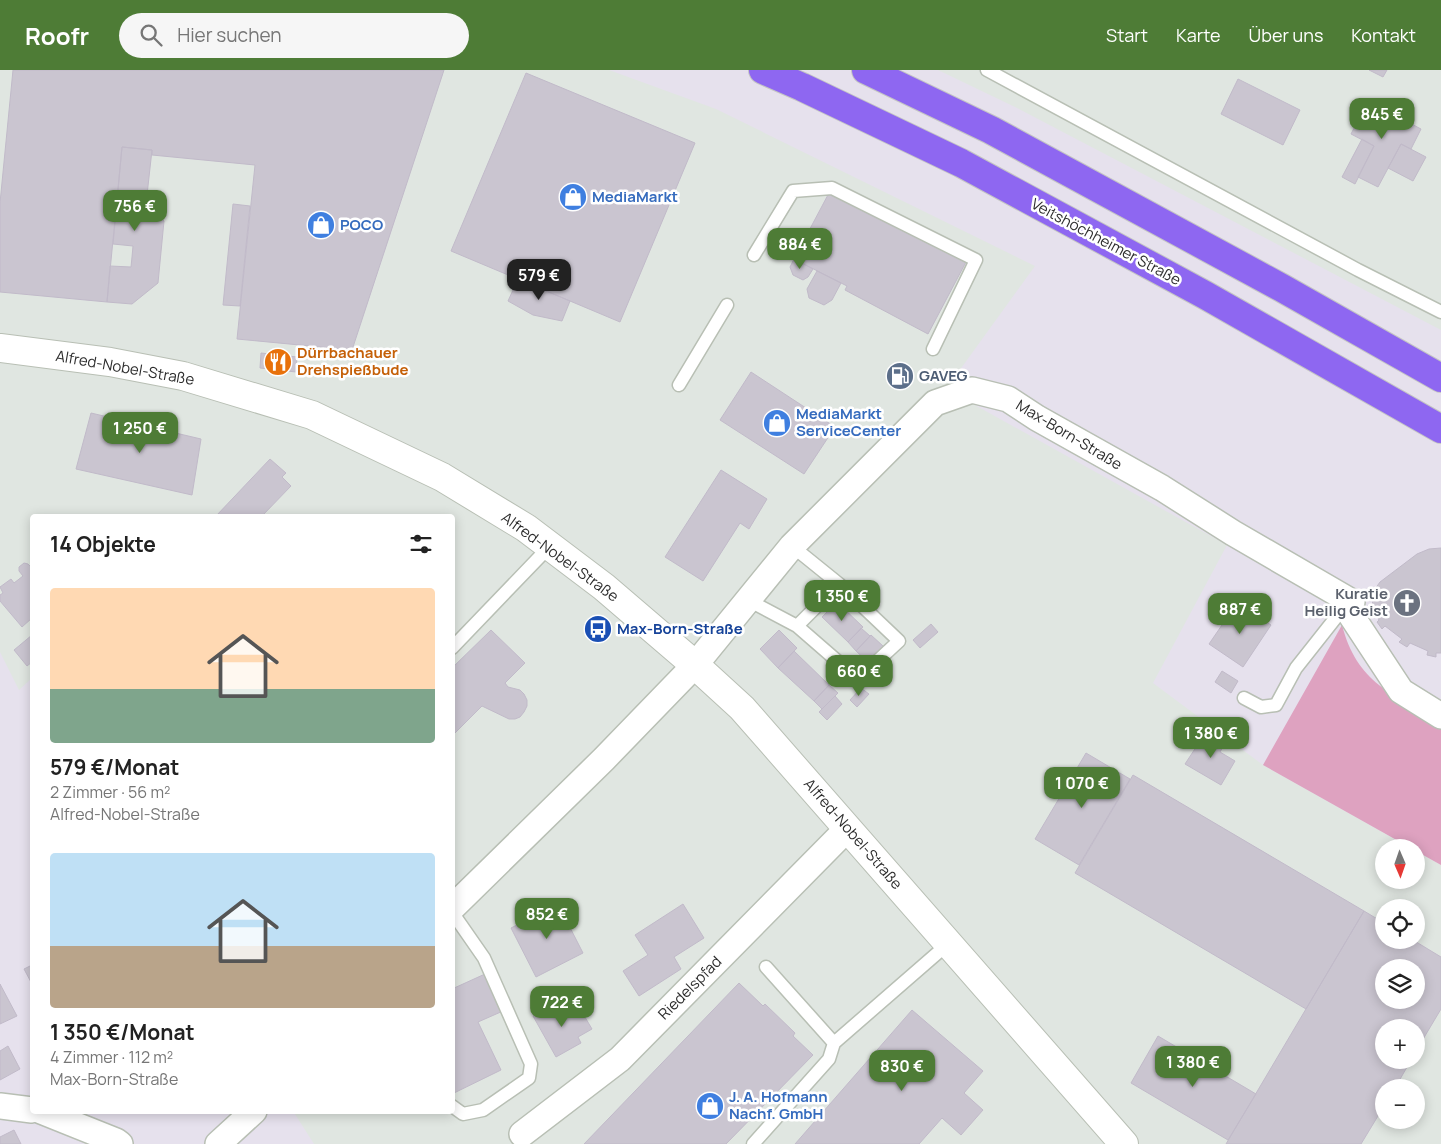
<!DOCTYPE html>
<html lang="de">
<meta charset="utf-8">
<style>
:root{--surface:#fff;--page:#f6f6f6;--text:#222;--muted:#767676;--accent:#4e7c36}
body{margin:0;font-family:Manrope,sans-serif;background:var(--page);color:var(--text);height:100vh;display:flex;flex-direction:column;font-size:19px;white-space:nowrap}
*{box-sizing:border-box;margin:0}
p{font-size:16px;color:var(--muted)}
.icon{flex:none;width:28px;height:28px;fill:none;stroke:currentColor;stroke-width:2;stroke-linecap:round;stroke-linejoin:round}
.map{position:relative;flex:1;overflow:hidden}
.details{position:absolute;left:30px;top:444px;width:425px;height:600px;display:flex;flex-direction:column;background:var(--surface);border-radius:5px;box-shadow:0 2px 12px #0003}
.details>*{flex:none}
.needle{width:32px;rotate:178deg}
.tools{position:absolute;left:1375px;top:769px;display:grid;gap:10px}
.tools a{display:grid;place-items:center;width:50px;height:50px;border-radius:50%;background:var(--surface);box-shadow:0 2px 12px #0003;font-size:25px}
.price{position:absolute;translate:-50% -42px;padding:0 11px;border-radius:10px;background:var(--accent);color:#fff;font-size:16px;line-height:32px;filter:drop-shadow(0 1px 2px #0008)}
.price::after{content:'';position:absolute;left:50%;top:30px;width:15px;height:11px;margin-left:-8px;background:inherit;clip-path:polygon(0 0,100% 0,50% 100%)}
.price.selected{background:#222;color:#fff}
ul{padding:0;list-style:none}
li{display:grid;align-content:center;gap:10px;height:265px;padding:0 20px}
li span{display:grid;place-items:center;height:155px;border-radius:5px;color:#555}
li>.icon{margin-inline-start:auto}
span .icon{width:90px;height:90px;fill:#fffc;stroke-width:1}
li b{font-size:21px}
h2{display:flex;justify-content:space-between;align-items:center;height:60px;padding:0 20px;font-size:21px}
header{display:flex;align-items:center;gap:30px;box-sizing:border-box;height:70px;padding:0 25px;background:var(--accent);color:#fff}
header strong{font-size:24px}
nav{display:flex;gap:28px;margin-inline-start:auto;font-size:18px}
.search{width:350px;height:45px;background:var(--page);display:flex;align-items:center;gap:12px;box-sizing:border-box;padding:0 18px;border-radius:28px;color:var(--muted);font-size:19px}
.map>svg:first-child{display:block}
.industrial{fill:#e0e6e1;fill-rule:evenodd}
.green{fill:#dea2c0}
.building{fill:#cac5d0;stroke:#c1bac9;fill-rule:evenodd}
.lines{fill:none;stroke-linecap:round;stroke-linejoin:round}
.lane-casing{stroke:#b8bfb4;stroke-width:15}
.street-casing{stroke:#b8bfb4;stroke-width:28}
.secondary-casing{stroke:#b8bfb4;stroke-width:30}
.highway-casing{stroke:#c4c4c4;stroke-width:30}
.lane{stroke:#fff;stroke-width:12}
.street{stroke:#fff;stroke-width:25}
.secondary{stroke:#fff;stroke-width:28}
.highway{stroke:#8e67f1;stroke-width:28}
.labels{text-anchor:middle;stroke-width:5;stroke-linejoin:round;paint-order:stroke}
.shop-label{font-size:15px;font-weight:bold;fill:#366cbe;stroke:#fff;text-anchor:start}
.street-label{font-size:15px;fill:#2d2d2d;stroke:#fff}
.food-label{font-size:15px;font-weight:bold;fill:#c56008;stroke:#fff;text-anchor:start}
.service-label{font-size:15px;font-weight:bold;fill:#4e5e75;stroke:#fff;text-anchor:start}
.worship-label{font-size:15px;font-weight:bold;fill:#5b616d;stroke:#fff;text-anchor:end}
.transit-label{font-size:15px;font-weight:bold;fill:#164399;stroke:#fff;text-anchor:start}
</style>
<header>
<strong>Roofr</strong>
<div class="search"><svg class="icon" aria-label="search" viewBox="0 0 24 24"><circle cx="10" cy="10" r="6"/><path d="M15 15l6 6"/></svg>Hier suchen</div>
<nav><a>Start</a><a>Karte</a><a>Über uns</a><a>Kontakt</a></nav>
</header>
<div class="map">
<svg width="1441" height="1074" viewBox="0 0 1441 1074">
<rect width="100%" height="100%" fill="#e6e1ed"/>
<!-- industrial -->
<path class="industrial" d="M0,0H609L716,39L1035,196L946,319L1227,475L1153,613L1263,695L1409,777L1384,778V810H1416V781L1441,795V1074H314L293,1041H452L453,857L463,846L452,834V446H32V608L19,620L0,582ZM1384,838H1416V870H1384ZM1384,898H1416V930H1384ZM1384,958H1416V990H1384ZM1384,1018H1416V1050H1384Z
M938,0H1441V260L1017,38Z"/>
<!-- green -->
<path class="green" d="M1342,555C1357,613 1392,624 1441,652V795L1416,781V778L1409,777L1263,695Z"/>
<!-- building -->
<path class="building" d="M13,0H444L352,280L237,269L255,95L152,85V80L122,77L113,174L133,176L132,187L131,197L110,196L107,232L0,222V133Z
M1369,0H1387L1383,7Z
M526,3L695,73L620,252L451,181Z
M1238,9L1300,40L1283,75L1221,44Z
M1368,31L1421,59L1411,79L1401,74L1378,117L1358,107L1374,76L1351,64Z
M1362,69L1374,76L1355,114L1342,107Z
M1401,74L1426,87L1413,111L1388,98Z
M122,77L152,80L146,134L164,151L158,213L132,234L107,232Z
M830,121L966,192L928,264L845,220L847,216L794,189Z
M233,134L250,136L240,236L223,235Z
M794,189L813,199L808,207L803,210L793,205L790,197Z
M817,201L841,213L832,230L824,235L809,228L807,219Z
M518,209L570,231L562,251L533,245L508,231Z
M261,283L297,287L296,302L260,298Z
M751,302L835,357L804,404L720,350Z
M91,343L201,369L192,425L76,399Z
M270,389L286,403L282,407L291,416L262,446H216Z
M721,400L767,429L749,459L740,453L703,511L665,487Z
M1441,478V583H1436V587L1427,585L1428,581L1410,573L1407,577L1399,572L1402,569L1385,556L1382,559L1377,552L1379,550L1373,538L1372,527L1375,519L1380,512L1417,484L1429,479Z
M24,493L28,494L32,498V497V548L22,557L0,531V525L3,523L0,517L11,509L14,513L23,506L19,501V497Z
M837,532L863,557L848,572L822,547Z
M1237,533L1271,555L1243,597L1209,574Z
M931,554L938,562L920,578L913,570Z
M861,558L870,566L856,581L848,572Z
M491,560L525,593L505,613L508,617L520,620L524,624L527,630V636L524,642L520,647L515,649H509L482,636L452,666V598Z
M779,560L797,578L778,598L760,579Z
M32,565V592L27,596L14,580Z
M871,565L883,576L868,592L856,581Z
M794,581L829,615L814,631L778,598Z
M1222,601L1238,611L1231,623L1215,612Z
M829,615L838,623L822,639L814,631Z
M861,618L869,624L857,637L850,630Z
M835,626L842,634L827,650L819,642Z
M1206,662L1225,673L1220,682L1235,691L1221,715L1185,694Z
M1086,683L1130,709L1079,795L1035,769Z
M1133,705L1364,841L1306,939L1075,803Z
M558,834L583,883L536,907L511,858Z
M683,834L704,868L674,887L681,899L639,926L623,901L648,885L635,865Z
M1364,841L1384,853V870H1413L1441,887V939L1416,981V958H1384V990H1411L1395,1018H1384V1036L1361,1074H1226ZM1384,898H1416V930H1384Z
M32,895V914L24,899Z
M485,904L503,941L478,952L501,1000L454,1023L452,1020V919Z
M739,913L763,936L765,934L795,963L793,966L813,985L726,1074H584Z
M0,914L17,946L0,954Z
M558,933L565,945L579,937L592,959L578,967L581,973L556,987L533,946Z
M912,940L983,1001L964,1023L983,1040L961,1065L942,1048L919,1074H795Z
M1158,966L1256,1024L1228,1070L1131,1013Z
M8,976L20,999L0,1010V981Z
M14,1060L21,1074H0V1067Z"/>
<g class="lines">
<defs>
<path id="lane" d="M987,0L1358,200L1441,242
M754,185L793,121L832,118L976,190L933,279
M679,315L727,235
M748,530L797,556L858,609L899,571L839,514L792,476
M797,556L839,514
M452,578L550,476
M1244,628L1261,637L1276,635L1296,598L1345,536
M452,842L484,888L531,994L529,1008L483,1040L463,1044L452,1036
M766,897L834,973L949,873
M753,1074L829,989L834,973"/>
<path id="street" d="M452,838L604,689L695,595L792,476L935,333L972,320L1008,329L1037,348L1162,418L1233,463L1352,532L1345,536L1401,621L1441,646
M0,1036L32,1040
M41,1041L116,1071L120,1074
M522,1064L620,989L848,758
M218,1074L254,1041"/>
<path id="secondary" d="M0,278L110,292L183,306L312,345L442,407L526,458L604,517L695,595L742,638L1124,1074"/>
<path id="highway" d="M763,0L802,17L961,93L1205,225L1441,359
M866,0L991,60L1282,218L1441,308"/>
</defs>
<!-- lane casing -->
<use href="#lane" class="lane-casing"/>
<!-- street casing -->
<use href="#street" class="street-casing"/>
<!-- secondary casing -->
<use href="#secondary" class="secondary-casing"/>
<!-- highway casing -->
<use href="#highway" class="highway-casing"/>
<!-- lane -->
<use href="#lane" class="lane"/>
<!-- street -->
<use href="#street" class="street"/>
<!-- secondary -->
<use href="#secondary" class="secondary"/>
<!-- highway -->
<use href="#highway" class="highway"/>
</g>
<!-- icons -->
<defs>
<symbol id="shop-disc" viewBox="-11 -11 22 22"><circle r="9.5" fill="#3f7fe0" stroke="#fff"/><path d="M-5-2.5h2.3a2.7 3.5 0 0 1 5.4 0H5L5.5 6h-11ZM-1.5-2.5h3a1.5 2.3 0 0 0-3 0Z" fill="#fff"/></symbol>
<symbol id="restaurant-disc" viewBox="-11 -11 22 22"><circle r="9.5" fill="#e8710a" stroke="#fff"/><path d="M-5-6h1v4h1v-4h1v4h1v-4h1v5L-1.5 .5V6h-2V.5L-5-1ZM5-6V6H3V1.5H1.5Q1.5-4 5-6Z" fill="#fff"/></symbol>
<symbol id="fuel-disc" viewBox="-11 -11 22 22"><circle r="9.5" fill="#5c6f8a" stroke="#fff"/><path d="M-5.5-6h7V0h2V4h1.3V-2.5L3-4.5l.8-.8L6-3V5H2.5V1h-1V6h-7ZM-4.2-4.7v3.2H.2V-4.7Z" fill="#fff"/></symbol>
<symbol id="church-disc" viewBox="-11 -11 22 22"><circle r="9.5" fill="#6b7280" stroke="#fff"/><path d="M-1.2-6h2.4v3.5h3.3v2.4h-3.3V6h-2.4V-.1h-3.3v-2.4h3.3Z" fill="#fff"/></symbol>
<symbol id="bus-disc" viewBox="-11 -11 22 22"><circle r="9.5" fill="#1a4fb4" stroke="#fff"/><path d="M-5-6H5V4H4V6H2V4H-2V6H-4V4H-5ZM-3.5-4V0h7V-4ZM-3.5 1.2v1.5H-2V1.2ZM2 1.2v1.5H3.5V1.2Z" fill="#fff"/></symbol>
</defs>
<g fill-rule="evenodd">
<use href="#shop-disc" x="557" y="111" width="32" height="32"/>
<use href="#shop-disc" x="305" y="139" width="32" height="32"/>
<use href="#restaurant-disc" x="262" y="276" width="32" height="32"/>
<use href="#fuel-disc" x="884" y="290" width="32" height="32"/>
<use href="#shop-disc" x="761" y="337" width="32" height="32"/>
<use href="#church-disc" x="1391" y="517" width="32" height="32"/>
<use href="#bus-disc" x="582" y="543" width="32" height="32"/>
<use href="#shop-disc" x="694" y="1020" width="32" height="32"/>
</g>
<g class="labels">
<!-- shop labels -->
<g class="shop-label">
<text x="592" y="132">MediaMarkt</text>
<text x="340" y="160">POCO</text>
<text x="796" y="349">MediaMarkt<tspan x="796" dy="17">ServiceCenter</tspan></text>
<text x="729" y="1032">J. A. Hofmann<tspan x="729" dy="17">Nachf. GmbH</tspan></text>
</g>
<!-- street labels -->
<g class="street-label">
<text transform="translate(1106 172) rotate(28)" y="5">Veitshöchheimer Straße</text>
<text transform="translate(125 298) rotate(10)" y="5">Alfred-Nobel-Straße</text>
<text transform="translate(1069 365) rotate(31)" y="5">Max-Born-Straße</text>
<text transform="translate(560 487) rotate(36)" y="5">Alfred-Nobel-Straße</text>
<text transform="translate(853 764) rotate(49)" y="5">Alfred-Nobel-Straße</text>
<text transform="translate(690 918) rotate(-45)" y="5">Riedelspfad</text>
</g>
<!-- food labels -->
<g class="food-label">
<text x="297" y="288">Dürrbachauer<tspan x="297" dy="17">Drehspießbude</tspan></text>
</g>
<!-- service labels -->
<g class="service-label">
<text x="919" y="311">GAVEG</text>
</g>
<!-- worship labels -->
<g class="worship-label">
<text x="1388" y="529">Kuratie<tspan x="1388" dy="17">Heilig Geist</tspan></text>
</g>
<!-- transit labels -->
<g class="transit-label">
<text x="617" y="564">Max-Born-Straße</text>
</g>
</g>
</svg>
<div class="tools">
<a><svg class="needle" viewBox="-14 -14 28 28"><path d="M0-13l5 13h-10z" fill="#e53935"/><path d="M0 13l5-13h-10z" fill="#767676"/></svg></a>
<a><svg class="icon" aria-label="locate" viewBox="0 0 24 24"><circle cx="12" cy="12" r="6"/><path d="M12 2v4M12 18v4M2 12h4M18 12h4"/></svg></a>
<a><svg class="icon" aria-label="layers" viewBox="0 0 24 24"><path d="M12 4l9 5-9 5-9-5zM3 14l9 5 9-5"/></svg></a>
<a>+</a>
<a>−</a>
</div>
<b class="price" style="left:1382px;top:70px">845 €</b>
<b class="price" style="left:135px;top:162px">756 €</b>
<b class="price" style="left:800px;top:200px">884 €</b>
<b class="price selected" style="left:539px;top:231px">579 €</b>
<b class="price" style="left:140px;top:384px">1 250 €</b>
<b class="price" style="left:842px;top:552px">1 350 €</b>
<b class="price" style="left:1240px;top:565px">887 €</b>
<b class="price" style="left:859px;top:627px">660 €</b>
<b class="price" style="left:1211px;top:689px">1 380 €</b>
<b class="price" style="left:1082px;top:739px">1 070 €</b>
<b class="price" style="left:547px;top:870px">852 €</b>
<b class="price" style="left:562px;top:958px">722 €</b>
<b class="price" style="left:1193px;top:1018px">1 380 €</b>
<b class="price" style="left:902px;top:1022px">830 €</b>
<section class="details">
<h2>14 Objekte<svg class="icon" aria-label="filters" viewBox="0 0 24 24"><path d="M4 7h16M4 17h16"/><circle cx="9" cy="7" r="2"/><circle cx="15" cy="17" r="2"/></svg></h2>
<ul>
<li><span style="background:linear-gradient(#ffd9b3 65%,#7fa58c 0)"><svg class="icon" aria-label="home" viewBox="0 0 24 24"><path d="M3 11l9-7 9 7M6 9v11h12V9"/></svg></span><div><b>579 €/Monat</b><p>2 Zimmer · 56 m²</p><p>Alfred-Nobel-Straße</p></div></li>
<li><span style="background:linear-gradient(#bfe0f5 60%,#b9a48a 0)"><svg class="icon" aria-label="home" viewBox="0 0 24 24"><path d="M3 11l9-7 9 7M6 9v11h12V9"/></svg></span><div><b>1 350 €/Monat</b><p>4 Zimmer · 112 m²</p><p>Max-Born-Straße</p></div></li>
</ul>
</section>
</div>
